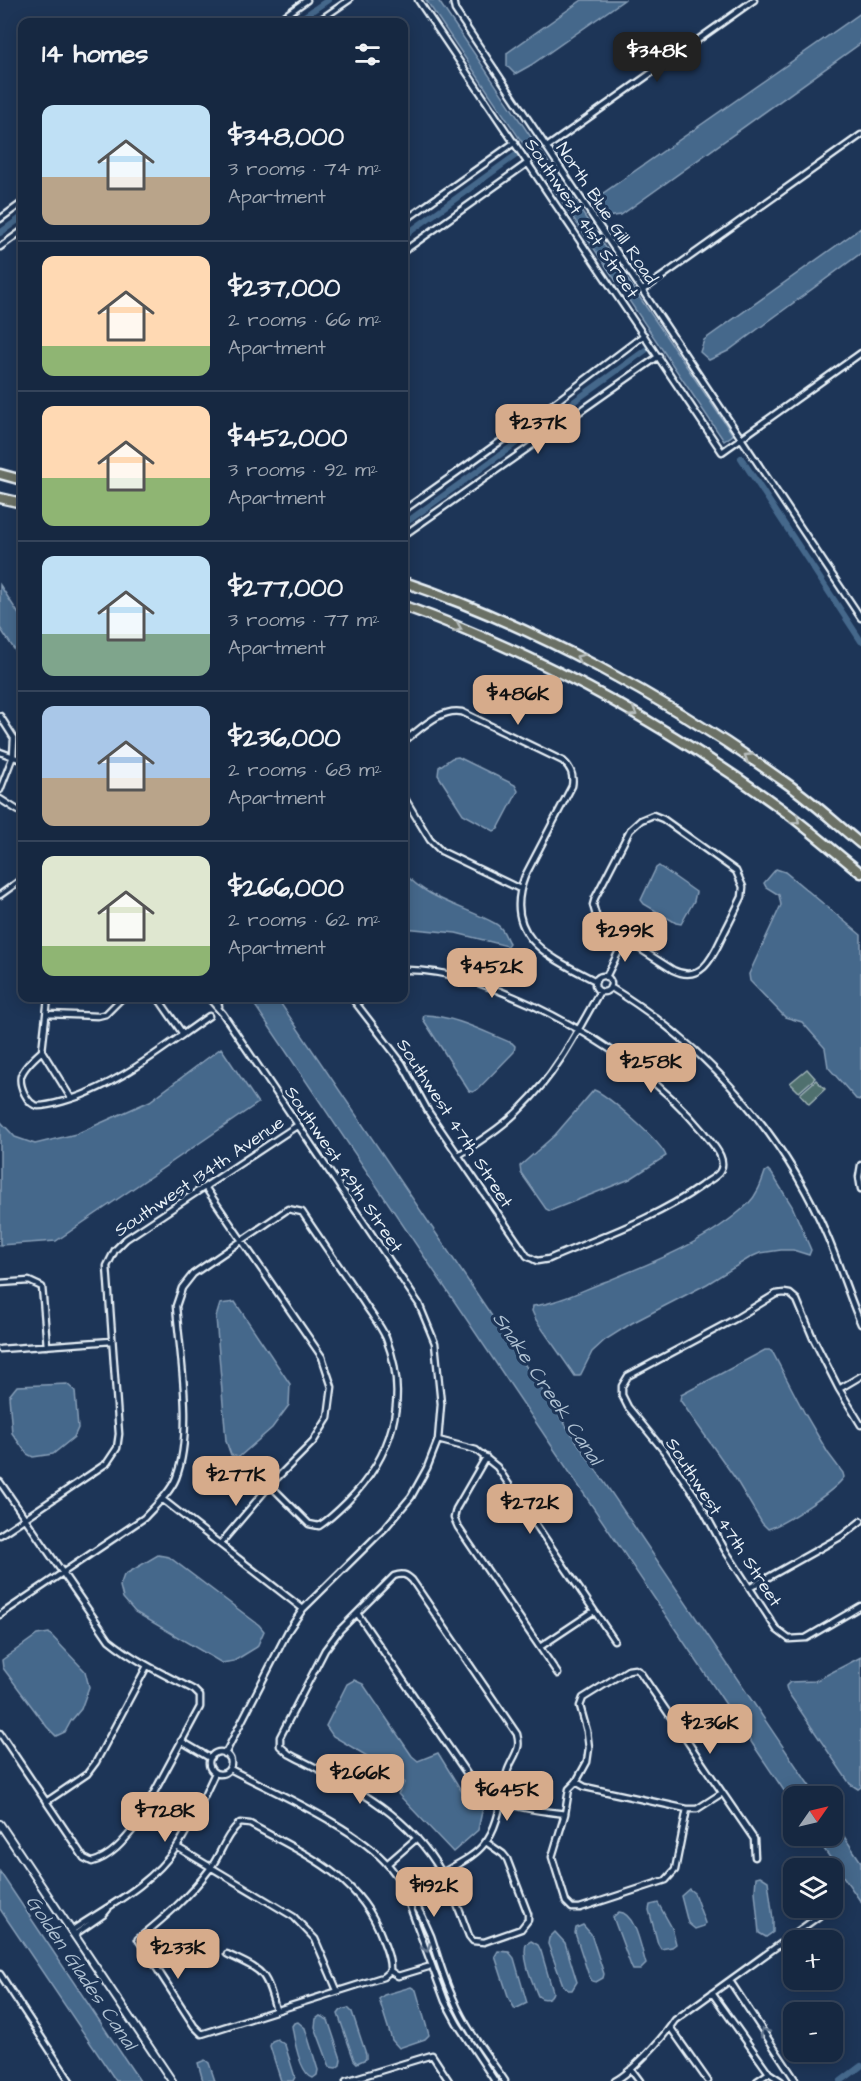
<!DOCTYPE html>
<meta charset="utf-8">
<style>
:root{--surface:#162841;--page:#23344c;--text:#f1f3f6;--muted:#9ea6b1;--line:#35445a;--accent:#d6ab8b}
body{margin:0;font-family:"Architects Daughter",sans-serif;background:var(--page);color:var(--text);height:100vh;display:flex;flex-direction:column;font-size:22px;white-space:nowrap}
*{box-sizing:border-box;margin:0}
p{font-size:20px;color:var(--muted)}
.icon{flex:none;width:33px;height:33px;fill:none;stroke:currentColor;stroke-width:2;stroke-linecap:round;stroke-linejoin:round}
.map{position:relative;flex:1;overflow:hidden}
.details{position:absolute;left:18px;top:18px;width:390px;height:984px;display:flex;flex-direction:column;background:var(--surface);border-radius:12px;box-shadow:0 3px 15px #0003,0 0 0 2px var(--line)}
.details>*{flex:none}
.needle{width:39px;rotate:56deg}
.fabs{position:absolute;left:783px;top:1786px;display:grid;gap:12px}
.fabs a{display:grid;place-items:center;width:60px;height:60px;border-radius:12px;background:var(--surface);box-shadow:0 3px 15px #0003,0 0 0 2px var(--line);font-size:30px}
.price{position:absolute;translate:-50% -51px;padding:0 14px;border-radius:12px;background:var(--accent);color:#111;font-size:20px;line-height:39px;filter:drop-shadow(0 2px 3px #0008)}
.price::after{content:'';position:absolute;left:50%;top:36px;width:18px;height:14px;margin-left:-9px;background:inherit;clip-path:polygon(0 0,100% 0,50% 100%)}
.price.on{background:#222;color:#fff}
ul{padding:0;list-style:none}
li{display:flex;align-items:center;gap:18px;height:150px;padding:0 24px}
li+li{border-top:2px solid var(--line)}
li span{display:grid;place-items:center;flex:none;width:168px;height:120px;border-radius:12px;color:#555}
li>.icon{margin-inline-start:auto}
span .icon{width:72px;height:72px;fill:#fffc;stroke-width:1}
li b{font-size:26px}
h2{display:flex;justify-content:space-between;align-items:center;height:72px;padding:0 24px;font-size:26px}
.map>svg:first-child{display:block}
.green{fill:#4f6f6e;stroke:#9cb0b3;stroke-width:1.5}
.water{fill:#45678b;stroke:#869eb7;stroke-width:1.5}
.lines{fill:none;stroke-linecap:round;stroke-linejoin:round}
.canal{stroke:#45678b;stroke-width:6}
.street-casing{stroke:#e8f1f8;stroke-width:9}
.secondary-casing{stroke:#e8f1f8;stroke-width:10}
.highway-casing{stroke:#e8f1f8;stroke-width:13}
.street{stroke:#1d3557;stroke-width:4.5}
.secondary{stroke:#1d3557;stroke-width:6}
.highway{stroke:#6b7065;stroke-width:8}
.oneway{stroke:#b6bdbd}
.oneway2{stroke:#64778f}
.labels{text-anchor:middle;stroke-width:6;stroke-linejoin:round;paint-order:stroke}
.street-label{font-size:18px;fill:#e8f1f8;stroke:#1d3557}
.water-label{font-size:20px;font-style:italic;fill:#afc1d2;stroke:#1d3557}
</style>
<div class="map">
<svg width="861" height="2081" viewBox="0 0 861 2081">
<rect width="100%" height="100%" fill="#1d3557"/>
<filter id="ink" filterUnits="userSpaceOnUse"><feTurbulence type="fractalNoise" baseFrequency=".0167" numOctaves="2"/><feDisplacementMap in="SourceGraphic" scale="12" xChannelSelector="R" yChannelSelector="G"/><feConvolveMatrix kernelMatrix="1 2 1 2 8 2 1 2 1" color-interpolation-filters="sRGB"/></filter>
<g filter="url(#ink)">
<!-- green -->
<path class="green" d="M807,1069L815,1078L799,1092L790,1083Z
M816,1080L825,1089L809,1104L800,1094Z"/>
<!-- water -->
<path class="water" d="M426,0H438L733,435L724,441Z
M582,0H624L531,65L515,74L507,66V53Z
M861,13V43L621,215L607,217L600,206L602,194Z
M861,228V253L728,351L709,360L700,352L704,340Z
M0,585L22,619V661L0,628Z
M458,757L515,785L518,791L498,829L494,831L463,814L438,775L439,767L452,758Z
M659,866L696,892L694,901L681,924L676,923L644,904L641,900L656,868Z
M776,869L785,872L861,935V1100L856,1099L828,1067L825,1048L817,1039L802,1022L785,1017L750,981L749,974L781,905L779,895L766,887L764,883Z
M404,873C428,900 466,907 496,924C504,928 505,937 509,943L507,946L456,933L404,928Z
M250,998H277L817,1797H794L793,1804Z
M424,1015C456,1016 484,1032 512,1043L515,1046L514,1052L478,1089L473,1092L469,1091L423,1019Z
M221,1048L258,1103L56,1241L0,1245V1121L15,1137L35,1144L76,1134L150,1101Z
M594,1090C608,1095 662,1143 666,1156L630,1179L550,1211L546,1209L521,1173L520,1166L555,1135Z
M768,1170L772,1174L792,1206L811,1250L809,1255L793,1250H781L760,1253L751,1257L707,1284L632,1323L605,1340L592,1352L580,1376H575L536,1320L532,1311L533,1306C560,1303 582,1290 607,1281C654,1262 710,1240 748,1204C757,1195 761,1184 765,1172Z
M235,1302L290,1384L289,1405L272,1428L239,1457L231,1455L226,1441L216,1317L220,1304Z
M765,1350H770L773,1353L805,1414L828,1453L843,1473L844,1477C835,1491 784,1524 768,1529L762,1523L735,1478L680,1400L681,1395Z
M67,1384L75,1391L78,1428L74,1437L53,1454L33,1457L27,1454L12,1433L9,1396L17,1386Z
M158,1555L169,1557L259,1625L264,1631L257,1647L234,1661L222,1663L135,1612L123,1598L120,1586L124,1575Z
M49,1633L85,1671L89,1687L81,1709L71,1721L65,1732L56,1736L47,1727L3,1668L2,1660L37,1635Z
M861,1657V1787L858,1789L850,1784L787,1691L786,1686L790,1682L815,1681Z
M354,1680L363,1684L412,1756L418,1761L438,1753L464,1795L483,1807L478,1830L453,1852L398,1794L404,1783L401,1776L333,1736L326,1726L347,1684Z
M833,1820L861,1862V1902L815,1836H832Z
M0,1872L131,2068L140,2081H116L0,1909Z
M760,1876L768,1881L773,1919V1932L766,1937L759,1933L755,1891L756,1877Z
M689,1889L694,1893L705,1923L704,1926L695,1929L688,1923L681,1896Z
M658,1903L672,1928L676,1944L672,1947L661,1949L658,1944L649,1910L650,1905Z
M619,1912C636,1913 641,1949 646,1964L640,1970H633L631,1966L613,1917Z
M583,1925L591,1934L604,1974L603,1978L596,1982L592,1981L589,1976L575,1933L576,1928Z
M555,1932L565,1943L577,1982L572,1990H568L563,1985L548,1944L549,1938Z
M531,1941L538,1945L541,1951L553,1992C551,1999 544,2001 538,1996C532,1981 522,1959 526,1944Z
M498,1951L509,1952L514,1958L527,2003L515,2009L509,1999L495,1956Z
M411,1987L416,1990L429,2035L425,2039L399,2048L392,2040L379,1999L384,1995Z
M348,2008L352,2012L366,2054V2059L357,2063L354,2060L338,2014L341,2010Z
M320,2016L328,2020L341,2059L340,2065L336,2068L330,2067L315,2027L316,2019Z
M298,2022L305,2028L318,2070L317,2075L313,2078C300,2074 294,2039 292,2026L294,2023Z
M277,2039L285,2045L295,2077L293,2081H281L270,2046L272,2041Z
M205,2060L209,2063L215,2081H203L198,2063Z"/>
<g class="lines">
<!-- canal -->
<path class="canal" d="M296,22L328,0
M0,233L22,217
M404,236L516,155
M741,458L861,641
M404,524L647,349
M841,2081L861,2066"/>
<defs>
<path id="street" d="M418,0L722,452L861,353
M453,0L455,10L861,618
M276,22L307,0
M317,22L349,0
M547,147L754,0
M0,219L22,203
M404,221L515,142
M0,247L22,231
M404,251L529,162
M643,290L861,135
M404,510L553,404L644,335
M404,535L659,356
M0,716L14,738L13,756L0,790
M404,741C421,729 440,708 462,712L563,761C571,768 574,775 572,786L525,876C501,937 551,958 596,981
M0,752L22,760
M404,797L430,840L441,851L520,889
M0,799L22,813
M653,815L663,819L736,871L743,887L742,897C736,909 730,922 723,935C713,956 702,984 673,970L598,922L593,905L595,898L630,830L641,820Z
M0,895L22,879
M595 984a8 8 0 1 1 16 0a8 8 0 1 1-16 0Z
M606,977L625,939
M610,987C706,1045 785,1135 828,1238C840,1267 849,1296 861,1324
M158,998L183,1034
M209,998L223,1014L419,1304L435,1343L441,1404L438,1440L427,1468L411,1497L385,1528L303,1609L288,1631L225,1754
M214,998L219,1006
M352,998L402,1063L428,1111L527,1256L537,1261L549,1259C600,1237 655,1219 701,1186C706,1182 715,1178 719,1173C729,1159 712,1144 704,1133C657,1076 597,1036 530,1004C490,986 449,969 404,970
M48,1014L98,1016L106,1014L122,998
M42,1051C35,1057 24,1067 21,1076C19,1085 27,1105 38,1106C50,1106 76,1098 87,1093C131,1075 170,1043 209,1016
M42,1051L71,1098
M42,1051L48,998
M459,1155C481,1140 504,1126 522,1107C556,1074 577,1032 600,991
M861,1165L859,1177L861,1189
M205,1187L322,1357L332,1387L328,1418L313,1442L270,1485L220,1544
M0,1283L29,1281L42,1287L47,1346
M0,1349L112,1341
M839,1389L861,1376
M861,1425L839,1389L813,1338L797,1300L790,1294L784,1293L776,1294L735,1319L628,1376L622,1386V1395L628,1407L664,1451L698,1500L725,1550L777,1630L789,1639L806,1638L861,1606
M438,1440L476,1450L497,1467L614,1640
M486,1457L456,1509L454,1518L458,1527L558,1674
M0,1482L109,1640C135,1661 165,1675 194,1690L200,1696V1707L136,1826C124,1841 111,1857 92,1862L84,1858L0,1733
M162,1499L303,1609
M0,1535L107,1463L117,1448L119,1434L107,1266L115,1250L126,1239L298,1125
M751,1587L842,1536L861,1521
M357,1613L474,1784C503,1808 529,1809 565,1814
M0,1615L144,1518C155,1506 170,1493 176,1478C194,1432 180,1355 176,1306L182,1288L193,1274L288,1209L302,1212C322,1242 343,1272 364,1303C371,1314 381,1326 386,1338C410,1399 392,1457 347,1502C338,1511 330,1519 319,1526L309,1524L270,1485
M540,1647L594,1611
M181,1741L210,1758
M209 1763a11 11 0 1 1 22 0a11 11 0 1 1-22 0Z
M230,1769C276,1793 356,1827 389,1866C406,1886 421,1911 431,1936C438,1957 444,1980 454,2000C466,2029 487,2055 505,2081
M576,1782L585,1787L687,1809H697L722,1793
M46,1802L87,1774L96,1762L147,1666
M687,1809L675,1870L666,1880L580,1908H572L566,1902L552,1857L565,1814L569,1789L576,1782L587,1762L589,1748L587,1731L580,1706L583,1698L628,1670L635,1669L640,1672L754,1839L755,1857
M240,1823L250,1824C302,1853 359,1875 381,1935C385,1947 391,1958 390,1971L383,1977L202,2034L194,2026L138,1939C164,1918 189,1897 209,1870C221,1855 225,1835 240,1823Z
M177,1847L294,1917L315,1939L337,1990
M387,1864L417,1838
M442,1873C457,1864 474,1857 484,1844C500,1825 501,1796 507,1773C509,1764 516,1756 518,1747C519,1743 518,1738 517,1734L412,1580C406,1574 402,1573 394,1576L340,1630L325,1650L280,1737V1746L289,1754C349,1785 407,1811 442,1873C454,1893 461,1915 469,1936L473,1941L484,1942L521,1929L528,1920V1914L507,1859L503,1854L486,1842
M405,1893L445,2001L458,2025L495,2081
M71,1931C108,1906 150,1886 176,1848C192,1825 203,1798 215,1773
M74,1935L103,1915L108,1909
M227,1954C264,1972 265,1969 276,2010
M390,1971L398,1976L428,1967
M0,1974L70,2081
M730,1981L796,2081
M712,1993L769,2073L781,2081
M670,2027L708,2081
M631,2069L640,2081
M346,2081L432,2055L449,2081
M615,2081C633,2071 663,2038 675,2020L819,1916
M757,2081L769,2073"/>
<path id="secondary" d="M0,1824L172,2081"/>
<path id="highway" d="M0,474L22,480
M0,498L22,503
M404,582C534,626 667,699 779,778C808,797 834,822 861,844
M404,606C539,654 668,726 783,810C810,830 835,852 861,873"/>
</defs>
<!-- street casing -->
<use href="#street" class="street-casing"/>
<!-- secondary casing -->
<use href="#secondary" class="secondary-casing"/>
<!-- highway casing -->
<use href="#highway" class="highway-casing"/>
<!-- street -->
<use href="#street" class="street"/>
<!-- secondary -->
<use href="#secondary" class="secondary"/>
<!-- highway -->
<use href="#highway" class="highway"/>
</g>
<!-- one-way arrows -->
<defs><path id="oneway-chevron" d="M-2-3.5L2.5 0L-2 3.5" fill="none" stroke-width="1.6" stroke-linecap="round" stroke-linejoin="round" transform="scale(1.5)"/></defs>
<g class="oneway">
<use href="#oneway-chevron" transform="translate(458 628) rotate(23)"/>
<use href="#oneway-chevron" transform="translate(580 658) rotate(-154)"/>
<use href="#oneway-chevron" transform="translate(633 713) rotate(30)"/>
<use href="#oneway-chevron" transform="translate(748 757) rotate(-147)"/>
<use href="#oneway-chevron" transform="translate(796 820) rotate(39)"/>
</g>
<g class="oneway2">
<use href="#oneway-chevron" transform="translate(426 1948) rotate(71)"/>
<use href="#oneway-chevron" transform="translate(764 2032) rotate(-124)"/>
</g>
</g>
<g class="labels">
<!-- street labels -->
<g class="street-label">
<text transform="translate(607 213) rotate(56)" y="6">North Blue Gill Road</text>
<text transform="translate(582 218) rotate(56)" y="6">Southwest 41st Street</text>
<text transform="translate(455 1123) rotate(57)" y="6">Southwest 47th Street</text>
<text transform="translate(344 1169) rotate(56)" y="6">Southwest 49th Street</text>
<text transform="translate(199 1176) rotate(-34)" y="6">Southwest 134th Avenue</text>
<text transform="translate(724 1522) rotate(57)" y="6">Southwest 47th Street</text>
</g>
<!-- water labels -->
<g class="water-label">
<text transform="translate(548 1388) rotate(56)" y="7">Snake Creek Canal</text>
<text transform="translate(82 1972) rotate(56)" y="7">Golden Glades Canal</text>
</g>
</g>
</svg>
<div class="fabs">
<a><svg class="needle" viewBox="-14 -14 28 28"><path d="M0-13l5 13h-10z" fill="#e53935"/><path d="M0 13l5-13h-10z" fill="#9ea6b1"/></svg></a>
<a><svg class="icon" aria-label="layers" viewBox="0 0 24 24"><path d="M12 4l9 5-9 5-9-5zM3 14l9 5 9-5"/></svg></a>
<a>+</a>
<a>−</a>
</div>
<b class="price on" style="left:657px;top:83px">$348K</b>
<b class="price" style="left:538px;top:455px">$237K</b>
<b class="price" style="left:518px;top:726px">$486K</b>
<b class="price" style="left:625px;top:963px">$299K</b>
<b class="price" style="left:492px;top:999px">$452K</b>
<b class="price" style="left:651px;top:1094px">$258K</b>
<b class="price" style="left:236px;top:1507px">$277K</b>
<b class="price" style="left:530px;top:1535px">$272K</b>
<b class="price" style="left:710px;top:1755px">$236K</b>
<b class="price" style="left:360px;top:1805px">$266K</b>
<b class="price" style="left:507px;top:1822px">$645K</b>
<b class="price" style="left:165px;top:1843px">$728K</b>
<b class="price" style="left:434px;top:1918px">$192K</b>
<b class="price" style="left:178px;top:1980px">$233K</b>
<section class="details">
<h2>14 homes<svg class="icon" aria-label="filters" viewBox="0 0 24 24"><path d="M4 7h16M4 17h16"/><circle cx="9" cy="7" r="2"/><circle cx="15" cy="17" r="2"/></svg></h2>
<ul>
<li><span style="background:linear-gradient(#bfe0f5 60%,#b9a48a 0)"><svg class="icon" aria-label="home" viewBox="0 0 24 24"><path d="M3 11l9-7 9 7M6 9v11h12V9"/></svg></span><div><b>$348,000</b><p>3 rooms · 74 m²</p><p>Apartment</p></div></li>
<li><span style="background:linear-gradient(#ffd9b3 75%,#8fb573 0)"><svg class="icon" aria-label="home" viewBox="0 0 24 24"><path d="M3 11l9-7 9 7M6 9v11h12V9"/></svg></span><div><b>$237,000</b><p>2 rooms · 66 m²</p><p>Apartment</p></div></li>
<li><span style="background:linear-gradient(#ffd9b3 60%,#8fb573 0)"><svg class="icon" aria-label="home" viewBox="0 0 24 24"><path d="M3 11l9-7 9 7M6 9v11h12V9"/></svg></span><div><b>$452,000</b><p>3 rooms · 92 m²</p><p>Apartment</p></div></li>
<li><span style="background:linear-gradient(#bfe0f5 65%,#7fa58c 0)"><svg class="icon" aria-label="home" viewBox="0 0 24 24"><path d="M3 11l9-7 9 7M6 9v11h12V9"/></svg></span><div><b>$277,000</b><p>3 rooms · 77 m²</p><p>Apartment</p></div></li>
<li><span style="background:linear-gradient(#a9c7e8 60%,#b9a48a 0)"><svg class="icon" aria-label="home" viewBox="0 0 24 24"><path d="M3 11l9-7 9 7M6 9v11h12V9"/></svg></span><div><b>$236,000</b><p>2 rooms · 68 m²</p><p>Apartment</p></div></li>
<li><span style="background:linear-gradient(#dfe7d0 75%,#8fb573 0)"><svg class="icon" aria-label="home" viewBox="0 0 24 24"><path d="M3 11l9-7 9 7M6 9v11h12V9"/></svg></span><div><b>$266,000</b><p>2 rooms · 62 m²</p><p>Apartment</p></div></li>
</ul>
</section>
</div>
